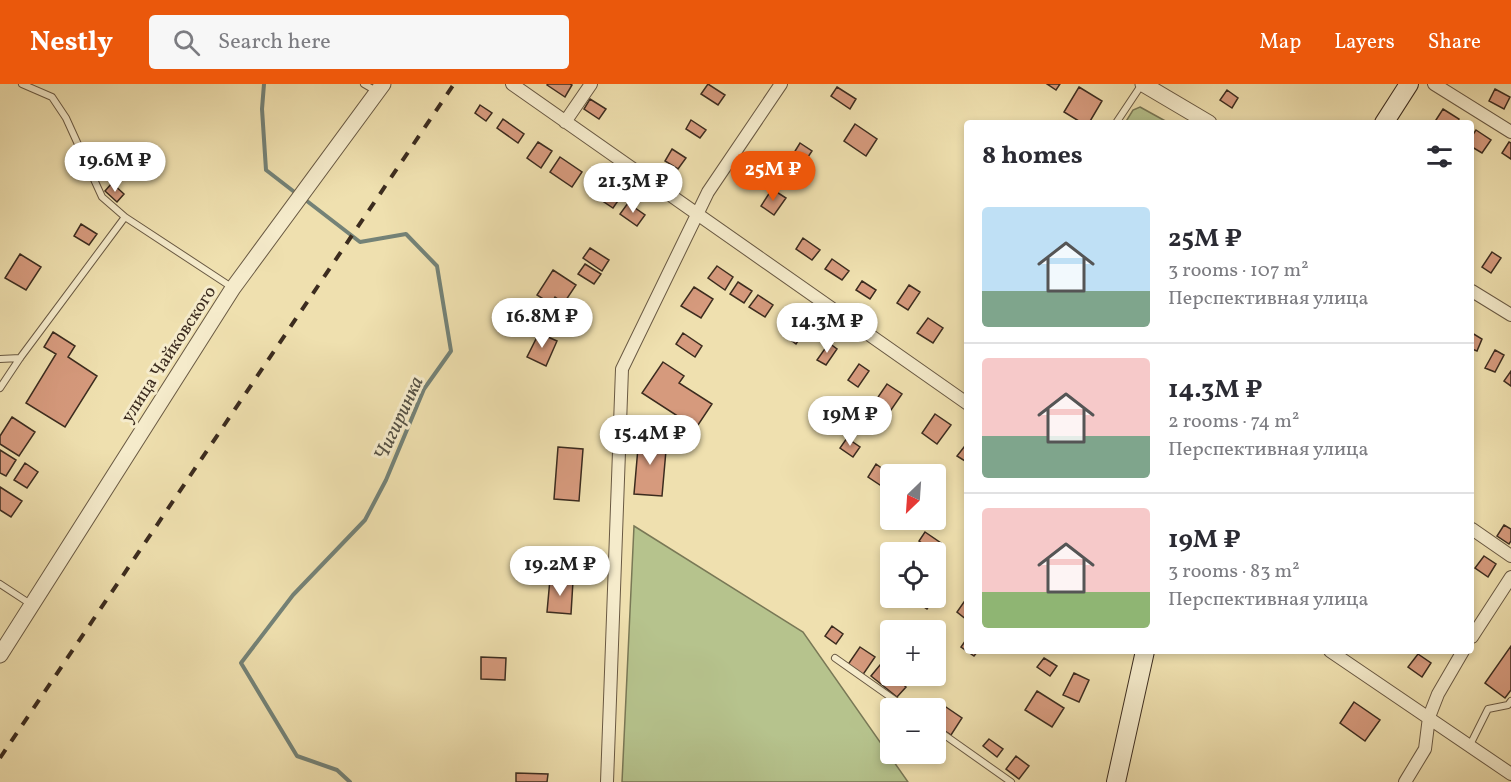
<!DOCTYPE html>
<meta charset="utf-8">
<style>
:root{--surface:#fff;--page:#f7f7f7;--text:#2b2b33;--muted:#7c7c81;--line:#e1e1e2;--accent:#ea580c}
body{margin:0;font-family:Vollkorn,serif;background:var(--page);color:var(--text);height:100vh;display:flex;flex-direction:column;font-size:22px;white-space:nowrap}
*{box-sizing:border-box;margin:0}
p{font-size:20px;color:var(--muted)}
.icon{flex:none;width:33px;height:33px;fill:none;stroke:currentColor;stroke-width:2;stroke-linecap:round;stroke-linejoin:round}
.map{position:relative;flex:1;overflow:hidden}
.drawer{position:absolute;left:964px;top:36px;width:510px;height:534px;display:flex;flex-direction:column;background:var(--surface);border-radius:6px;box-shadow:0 3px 9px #0003}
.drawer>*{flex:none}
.needle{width:39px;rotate:205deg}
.buttons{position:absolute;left:880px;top:380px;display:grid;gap:12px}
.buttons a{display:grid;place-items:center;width:66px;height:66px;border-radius:6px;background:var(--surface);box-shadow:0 3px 9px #0003;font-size:30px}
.price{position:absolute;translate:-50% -51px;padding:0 14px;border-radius:21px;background:#fff;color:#222;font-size:20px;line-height:39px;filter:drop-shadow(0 2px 3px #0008)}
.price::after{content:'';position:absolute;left:50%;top:36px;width:18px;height:14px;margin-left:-9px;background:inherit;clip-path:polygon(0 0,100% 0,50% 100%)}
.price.active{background:var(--accent);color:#fff}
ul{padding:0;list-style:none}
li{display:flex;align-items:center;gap:18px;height:150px;padding:0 18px}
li+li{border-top:2px solid var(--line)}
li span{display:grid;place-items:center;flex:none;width:168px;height:120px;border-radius:6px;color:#555}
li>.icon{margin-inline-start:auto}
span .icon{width:72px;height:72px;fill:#fffc;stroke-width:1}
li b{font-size:26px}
h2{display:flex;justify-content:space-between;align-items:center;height:72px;padding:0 18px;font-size:26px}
header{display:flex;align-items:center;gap:36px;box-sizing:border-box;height:84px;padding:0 30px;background:var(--accent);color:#fff}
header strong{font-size:28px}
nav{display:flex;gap:33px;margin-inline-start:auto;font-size:21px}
.search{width:420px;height:54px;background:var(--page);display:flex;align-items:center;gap:15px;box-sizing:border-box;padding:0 21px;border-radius:6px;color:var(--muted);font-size:22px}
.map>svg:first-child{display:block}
.green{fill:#b6c38d;stroke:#797856;stroke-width:1.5}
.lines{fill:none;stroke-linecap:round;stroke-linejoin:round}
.stream{stroke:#748277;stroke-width:4}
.building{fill:#d69a7d;stroke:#3c2c1f;stroke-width:1.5}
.service-casing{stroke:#695943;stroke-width:8}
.minor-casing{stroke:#695943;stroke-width:14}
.tertiary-casing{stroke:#695943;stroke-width:17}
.secondary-casing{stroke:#3c2c1f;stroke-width:20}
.service{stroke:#f5ebcb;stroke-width:6}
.minor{stroke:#f5ebcb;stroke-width:12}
.tertiary{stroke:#f5ebcb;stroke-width:15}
.secondary{stroke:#f5ebcb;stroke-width:18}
.rail{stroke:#3c2c1f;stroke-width:4;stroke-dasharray:10 10;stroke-linecap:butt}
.labels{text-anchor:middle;stroke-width:6;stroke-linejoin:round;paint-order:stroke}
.street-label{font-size:18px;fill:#3c2c1f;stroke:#f5ebcb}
.water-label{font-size:20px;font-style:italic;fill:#545044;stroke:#f5ebcb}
</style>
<header>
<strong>Nestly</strong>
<div class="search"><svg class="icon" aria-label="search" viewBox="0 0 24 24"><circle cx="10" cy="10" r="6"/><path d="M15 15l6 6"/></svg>Search here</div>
<nav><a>Map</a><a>Layers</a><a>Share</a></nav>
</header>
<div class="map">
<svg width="1511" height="698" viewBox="0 0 1511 698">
<rect width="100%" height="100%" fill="#efe0af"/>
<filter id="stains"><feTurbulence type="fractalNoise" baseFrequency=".00333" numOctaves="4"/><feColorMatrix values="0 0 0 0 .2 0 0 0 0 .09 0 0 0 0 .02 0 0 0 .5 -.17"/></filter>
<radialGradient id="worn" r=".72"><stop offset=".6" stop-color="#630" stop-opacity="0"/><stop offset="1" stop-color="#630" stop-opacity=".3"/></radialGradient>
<!-- green -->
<path class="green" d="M1140,23L1169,39H1125L1133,26Z
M634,442L803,548L908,698H622Z"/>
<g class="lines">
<!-- stream -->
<path class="stream" d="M264,0L262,25L266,86L297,110
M303,114L360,158L406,150L437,182L451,267L424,305L386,396L365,436L293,511L241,579L297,672L337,686L350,698"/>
</g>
<!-- building -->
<path class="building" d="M548,0H570L572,1L565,13L547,1Z
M708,0L725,11L718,21L701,10Z
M1047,0H1060L1056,6Z
M837,3L856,15L850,25L831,12Z
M1079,3L1102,17L1089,39H1082L1064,28Z
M1495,5L1510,13L1504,25L1489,17Z
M1227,6L1238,14L1232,24L1220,16Z
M590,15L606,25L599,35L584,25Z
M480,21L492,29L486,37L475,29Z
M1443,25L1459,35L1457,39H1434Z
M503,35L524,50L518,59L497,44Z
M691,36L706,46L700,54L686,45Z
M855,40L877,55L866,72L844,57Z
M1476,46L1491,56L1482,69L1472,63V52Z
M538,58L552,67L541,84L527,74Z
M1509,58L1511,59V75L1502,69Z
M800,59L812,67L804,79L792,72Z
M672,65L686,74L678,85L665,77Z
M560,73L582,88L572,103L550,88Z
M112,99L124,110L117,118L105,107Z
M599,100L620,114L613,124L592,110Z
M772,105L786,114L774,131L761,122Z
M628,119L645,131L637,142L620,130Z
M81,140L97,150L89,161L74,152Z
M803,154L820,166L812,176L796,165Z
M590,164L609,176L602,187L583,174Z
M1492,168L1501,174L1491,189L1482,183Z
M20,170L41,183L26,206L5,194Z
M832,175L849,187L842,196L825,185Z
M585,180L601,190L594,200L578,190Z
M717,182L733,193L725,206L708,194Z
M553,186L576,201L564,219L555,213L551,220L537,211Z
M862,197L876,206L870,215L856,206Z
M738,198L752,207L744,219L730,210Z
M909,201L920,208L908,226L897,219Z
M694,203L713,215L701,234L681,222Z
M758,211L773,221L765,233L749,223Z
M928,234L943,244L933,259L917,249Z
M799,239L807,244L796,260L788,254Z
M53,248L75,262L68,273L97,292L65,343L26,319L56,270L44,263Z
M539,249L557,257L546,282L527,273Z
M683,249L702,262L695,273L676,260Z
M1472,249L1482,255L1477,267L1472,265Z
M829,259L837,265L826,281L817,276Z
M1495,266L1504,271L1495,288L1485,284Z
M663,278L684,292L679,299L712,320L696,344L642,309Z
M859,280L869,287L858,303L848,296Z
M1511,287V302L1504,297Z
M887,300L902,310L891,326L876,316Z
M935,330L951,341L937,360L922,349Z
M12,333L35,348L19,372L0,360V352Z
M639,352L667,355L662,412L634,410Z
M847,354L860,363L853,373L840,364Z
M968,358V379L957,372Z
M558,363L583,365L579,417L554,415Z
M0,366L16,376L6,392L0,389Z
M25,379L38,388L27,404L14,396Z
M876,380L891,391L883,403L868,393Z
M0,403L22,417L11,433L0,426Z
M891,431V435H903L898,442L888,436Z
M1504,441L1511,445V457L1509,460L1497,452Z
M925,448L941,459L935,468L919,457Z
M1484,472L1496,480L1488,493L1475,484Z
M550,495L573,497L571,530L547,528Z
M918,513H935L927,525L915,517Z
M964,518L968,520L967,536L957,528Z
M832,542L843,550L836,560L825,552Z
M968,553V567H978L974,572L961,563Z
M1511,562V606L1505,614L1485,599Z
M860,563L875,573L862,592L847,582Z
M1418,570L1431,579L1422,593L1408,583Z
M481,573L506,574L505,596L481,595Z
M1044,574L1057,582L1050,592L1037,583Z
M880,581L906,603L897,613L871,592Z
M1074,589L1089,596L1079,618L1063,611Z
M1037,607L1064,624L1052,643L1025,626Z
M1354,618L1380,636L1365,657L1340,639Z
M943,621L962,634L951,651L936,641V630Z
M989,655L1003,665L997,673L983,662Z
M1016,672L1029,682L1019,695L1006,685Z
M516,689L548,690L547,698H516Z"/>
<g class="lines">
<defs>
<path id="service" d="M22,0L52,13L66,34L102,113L125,133
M364,0L376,7
M1116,39L1142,0
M0,275L20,274
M0,304L20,274L125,133L233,204
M0,500L32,521
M835,574L906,624
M936,645L1011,698
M1470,661L1488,625L1508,621L1511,617"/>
<path id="minor" d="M512,0L968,320
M1434,0L1511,48
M565,38L591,0
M1472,207L1511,231
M1472,445L1511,472
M1472,553L1511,493
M1330,567L1511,690
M607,698L622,285L708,108L781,0
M1405,698L1425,665L1429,633L1438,610L1463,567"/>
<path id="tertiary" d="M1143,0L1209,39
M0,571L233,204L383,0"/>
<path id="secondary" d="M1384,39L1409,0
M1116,698L1145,567"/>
</defs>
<!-- service casing -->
<use href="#service" class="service-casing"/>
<!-- minor casing -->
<use href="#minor" class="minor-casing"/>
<!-- tertiary casing -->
<use href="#tertiary" class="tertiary-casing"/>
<!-- secondary casing -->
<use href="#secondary" class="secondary-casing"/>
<!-- service -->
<use href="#service" class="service"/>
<!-- minor -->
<use href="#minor" class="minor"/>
<!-- tertiary -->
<use href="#tertiary" class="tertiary"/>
<!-- secondary -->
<use href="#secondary" class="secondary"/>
<!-- rail -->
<path class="rail" d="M0,674L454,0"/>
</g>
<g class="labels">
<!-- street labels -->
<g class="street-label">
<text transform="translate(168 270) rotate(-57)" y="6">улица Чайковского</text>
</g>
<!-- water labels -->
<g class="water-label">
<text transform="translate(398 334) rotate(-65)" y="7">Чигиринка</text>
</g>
</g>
<rect width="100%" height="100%" filter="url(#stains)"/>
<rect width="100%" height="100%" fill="url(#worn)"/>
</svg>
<div class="buttons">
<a><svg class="needle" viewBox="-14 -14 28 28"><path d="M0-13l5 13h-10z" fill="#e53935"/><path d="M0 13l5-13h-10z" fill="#7c7c81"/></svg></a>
<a><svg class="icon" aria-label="locate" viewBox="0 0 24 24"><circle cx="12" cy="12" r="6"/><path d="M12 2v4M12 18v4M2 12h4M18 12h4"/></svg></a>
<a>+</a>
<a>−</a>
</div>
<b class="price" style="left:115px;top:109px">19.6M ₽</b>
<b class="price active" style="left:773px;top:118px">25M ₽</b>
<b class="price" style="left:633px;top:130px">21.3M ₽</b>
<b class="price" style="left:542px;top:265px">16.8M ₽</b>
<b class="price" style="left:827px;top:270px">14.3M ₽</b>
<b class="price" style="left:850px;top:363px">19M ₽</b>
<b class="price" style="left:650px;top:382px">15.4M ₽</b>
<b class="price" style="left:560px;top:513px">19.2M ₽</b>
<section class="drawer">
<h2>8 homes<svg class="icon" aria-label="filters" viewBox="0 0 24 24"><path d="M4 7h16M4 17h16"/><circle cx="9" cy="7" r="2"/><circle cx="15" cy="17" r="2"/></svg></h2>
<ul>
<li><span style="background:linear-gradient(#bfe0f5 70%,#7fa58c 0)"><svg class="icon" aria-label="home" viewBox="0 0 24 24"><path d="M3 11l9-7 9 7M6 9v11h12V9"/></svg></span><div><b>25M ₽</b><p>3 rooms · 107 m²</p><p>Перспективная улица</p></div></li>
<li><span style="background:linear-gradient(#f6c9c9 65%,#7fa58c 0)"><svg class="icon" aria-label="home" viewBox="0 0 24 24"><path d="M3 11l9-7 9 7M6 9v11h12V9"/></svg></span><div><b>14.3M ₽</b><p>2 rooms · 74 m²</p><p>Перспективная улица</p></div></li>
<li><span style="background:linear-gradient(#f6c9c9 70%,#8fb573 0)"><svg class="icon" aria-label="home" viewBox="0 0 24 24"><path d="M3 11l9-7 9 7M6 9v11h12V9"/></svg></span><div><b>19M ₽</b><p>3 rooms · 83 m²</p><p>Перспективная улица</p></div></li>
</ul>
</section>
</div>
